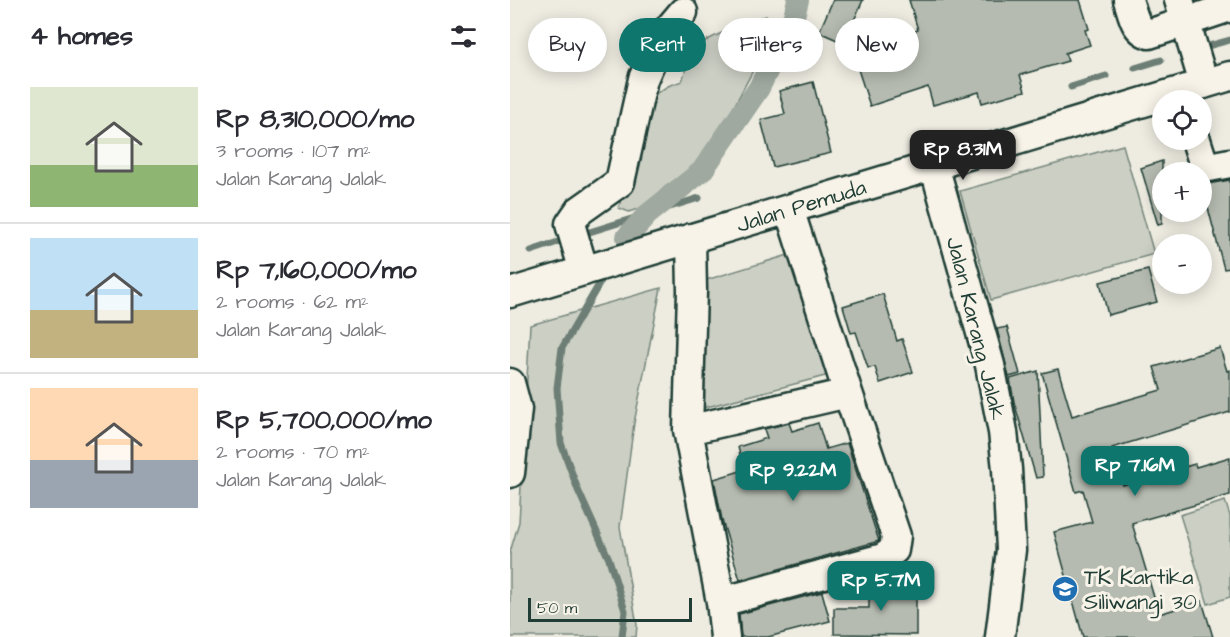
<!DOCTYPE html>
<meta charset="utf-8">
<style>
:root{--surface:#fff;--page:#f2f2f3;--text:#2b2b33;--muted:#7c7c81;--line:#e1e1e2;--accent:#0f766e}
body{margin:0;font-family:"Architects Daughter",sans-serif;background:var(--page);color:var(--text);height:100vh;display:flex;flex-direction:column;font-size:22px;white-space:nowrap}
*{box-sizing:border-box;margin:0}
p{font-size:20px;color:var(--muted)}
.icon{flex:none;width:33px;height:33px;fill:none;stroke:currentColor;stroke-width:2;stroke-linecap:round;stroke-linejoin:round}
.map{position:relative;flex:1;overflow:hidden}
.details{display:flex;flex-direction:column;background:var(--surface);width:510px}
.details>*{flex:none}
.hud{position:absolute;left:18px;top:18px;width:570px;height:54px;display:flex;gap:12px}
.buttons{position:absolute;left:642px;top:90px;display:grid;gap:12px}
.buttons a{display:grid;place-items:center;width:60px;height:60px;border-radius:50%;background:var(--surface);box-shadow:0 3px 15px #0003;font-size:30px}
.scale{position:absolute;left:18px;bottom:15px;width:164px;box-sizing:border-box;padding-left:6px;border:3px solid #1f3d34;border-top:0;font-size:16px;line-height:21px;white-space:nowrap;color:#1f3d34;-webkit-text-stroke:4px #f7f3e8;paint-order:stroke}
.price{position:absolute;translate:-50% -51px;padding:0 14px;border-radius:12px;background:var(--accent);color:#fff;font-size:20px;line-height:39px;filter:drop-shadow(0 2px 3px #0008)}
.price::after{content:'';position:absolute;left:50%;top:36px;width:18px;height:14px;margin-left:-9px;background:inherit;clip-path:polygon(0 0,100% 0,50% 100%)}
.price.current{background:#222;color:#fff}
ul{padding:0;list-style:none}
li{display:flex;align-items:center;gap:18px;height:150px;padding:0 30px}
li+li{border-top:2px solid var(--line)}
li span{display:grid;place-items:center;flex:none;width:168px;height:120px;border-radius:0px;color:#555}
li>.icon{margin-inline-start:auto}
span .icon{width:72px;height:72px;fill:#fffc;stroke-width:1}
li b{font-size:26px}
h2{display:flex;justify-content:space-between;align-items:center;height:72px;padding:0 30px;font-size:26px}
.chip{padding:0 21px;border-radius:27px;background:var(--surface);box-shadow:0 3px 15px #0003;font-size:21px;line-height:54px}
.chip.current{background:var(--accent);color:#fff}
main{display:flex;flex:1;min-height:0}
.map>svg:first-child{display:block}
.green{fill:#cccfc4;stroke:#76867c;stroke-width:1.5}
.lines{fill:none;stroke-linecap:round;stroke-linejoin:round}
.stream{stroke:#6c7e74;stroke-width:7}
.canal{stroke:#9fa99f;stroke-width:22}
.building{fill:#b5bbb0;stroke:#1f3d34;stroke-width:1.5}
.minor-casing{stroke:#1f3d34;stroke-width:33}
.minor{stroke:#f7f3e8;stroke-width:28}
.labels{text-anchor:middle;stroke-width:6;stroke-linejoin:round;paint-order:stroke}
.street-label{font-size:22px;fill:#1f3d34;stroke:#f7f3e8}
.poi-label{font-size:22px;fill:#1f3d34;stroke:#f7f3e8;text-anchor:start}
</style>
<main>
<section class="details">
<h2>4 homes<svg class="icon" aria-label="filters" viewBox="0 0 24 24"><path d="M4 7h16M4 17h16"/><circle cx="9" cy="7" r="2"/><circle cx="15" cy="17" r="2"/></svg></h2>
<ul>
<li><span style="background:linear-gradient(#dfe7d0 65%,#8fb573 0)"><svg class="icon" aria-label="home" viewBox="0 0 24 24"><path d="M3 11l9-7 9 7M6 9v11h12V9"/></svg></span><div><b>Rp 8,310,000/mo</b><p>3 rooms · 107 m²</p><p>Jalan Karang Jalak</p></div></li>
<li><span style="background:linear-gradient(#bfe0f5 60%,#c2b280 0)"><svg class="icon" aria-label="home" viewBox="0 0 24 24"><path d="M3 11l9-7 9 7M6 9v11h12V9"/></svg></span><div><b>Rp 7,160,000/mo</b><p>2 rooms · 62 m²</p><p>Jalan Karang Jalak</p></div></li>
<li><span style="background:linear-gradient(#ffd9b3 60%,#9aa5b1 0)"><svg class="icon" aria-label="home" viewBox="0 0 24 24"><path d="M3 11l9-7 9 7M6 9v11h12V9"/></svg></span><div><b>Rp 5,700,000/mo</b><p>2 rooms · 70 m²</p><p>Jalan Karang Jalak</p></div></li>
</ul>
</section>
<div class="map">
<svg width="720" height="637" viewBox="0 0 720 637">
<rect width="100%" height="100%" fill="#eeece1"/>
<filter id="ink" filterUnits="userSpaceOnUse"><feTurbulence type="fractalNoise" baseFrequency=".0167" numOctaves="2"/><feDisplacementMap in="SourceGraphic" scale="12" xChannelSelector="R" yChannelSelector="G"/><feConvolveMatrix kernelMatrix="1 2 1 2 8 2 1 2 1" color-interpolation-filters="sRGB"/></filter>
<g filter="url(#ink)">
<!-- green -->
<path class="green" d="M256,16L267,25L212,129L186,165L155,187L136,206L119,212L109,208L115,179L140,97L158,86L172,81L183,47L236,21Z
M613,145L644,254L481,300L450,191Z
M285,253L320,366L315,376L189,409L196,280Z
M151,288L124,423L110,527L127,625L126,637H0V552L9,522L20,325Z
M715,501L720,516V597L698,604L670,515Z"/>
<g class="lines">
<!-- stream -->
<path class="stream" d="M691,48L720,40
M625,68L651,60
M561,87L596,76
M73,234L189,198
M21,251L54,240
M108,251L117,237
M95,274L52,348L47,388L51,443L68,490L99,559L115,611L112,637"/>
<!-- canal -->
<path class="canal" d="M117,237L137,215L192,171L249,88L284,16L288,0"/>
</g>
<!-- building -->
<path class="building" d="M323,0H353L334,43L309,32Z
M399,0H570L579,29L575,30L580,45L555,53L558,61L510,75L515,91L472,103L469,92L423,105L418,87L360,106L342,51L408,30Z
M303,82L321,153L263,167L251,120L275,114L269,91Z
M652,161V224L648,225L631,168Z
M720,180V268L714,269L692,185Z
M638,270L647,302L598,315L590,282Z
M373,294L387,341L392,339L403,372L370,383L365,367L358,368L346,332L341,333L333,306Z
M497,327L510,374L499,377L487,329Z
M710,348L717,371L720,370V412L602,448L613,485L685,464L686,467L720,457V495L622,523L649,614L692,601L703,637H573L544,532L582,522L573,490L566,492L532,373L548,369L562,416L651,390L644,367Z
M528,371L533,477L526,478L504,402L500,379Z
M279,423L282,431L308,423L316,449L337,443L369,541L230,580L212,520L204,479L234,470L228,447L257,438L254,429Z
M359,582H406V635L324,634V608H359Z
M312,592L320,621L258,637H231L229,614Z"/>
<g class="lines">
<defs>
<path id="minor" d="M618,0C623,14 624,29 639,34L720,7
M669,0L694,84
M686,140L694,165L699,167L720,163
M424,165L480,365L493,432L497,469L501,550L490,637
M181,238L182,291L178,430L338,393L279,209
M74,271L60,224L69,211L110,182L133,79L151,38L173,12
M0,293L720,76
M0,383L7,409L0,473
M178,430L211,602L373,558L384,550L386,536L338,393
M211,602L215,637"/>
</defs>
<!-- minor casing -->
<use href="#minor" class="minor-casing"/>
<!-- minor -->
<use href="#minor" class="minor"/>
</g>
</g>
<!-- icons -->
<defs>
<symbol id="school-disc" viewBox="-11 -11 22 22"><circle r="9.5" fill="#1f6fb2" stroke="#f7f3e8"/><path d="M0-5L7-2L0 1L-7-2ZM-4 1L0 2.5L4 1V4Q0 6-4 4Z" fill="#fff"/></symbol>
</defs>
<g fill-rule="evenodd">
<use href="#school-disc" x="540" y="574" width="30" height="30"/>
</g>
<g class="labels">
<!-- street labels -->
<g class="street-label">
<text transform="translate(291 205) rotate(-17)" y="8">Jalan Pemuda</text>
<text transform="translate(467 328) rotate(76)" y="8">Jalan Karang Jalak</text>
</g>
<!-- poi labels -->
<g class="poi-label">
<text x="574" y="584">TK Kartika<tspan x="574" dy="25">Siliwangi 30</tspan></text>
</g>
</g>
</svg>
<div class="buttons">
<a><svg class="icon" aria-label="locate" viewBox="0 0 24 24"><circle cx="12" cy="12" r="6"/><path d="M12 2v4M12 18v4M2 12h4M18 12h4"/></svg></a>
<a>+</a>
<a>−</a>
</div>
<div class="scale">50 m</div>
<b class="price current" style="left:453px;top:181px">Rp 8.31M</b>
<b class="price" style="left:625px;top:497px">Rp 7.16M</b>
<b class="price" style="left:283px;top:502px">Rp 9.22M</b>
<b class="price" style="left:371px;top:612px">Rp 5.7M</b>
<div class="hud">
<a class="chip">Buy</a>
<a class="chip current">Rent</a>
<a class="chip">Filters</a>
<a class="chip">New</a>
</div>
</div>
</main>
